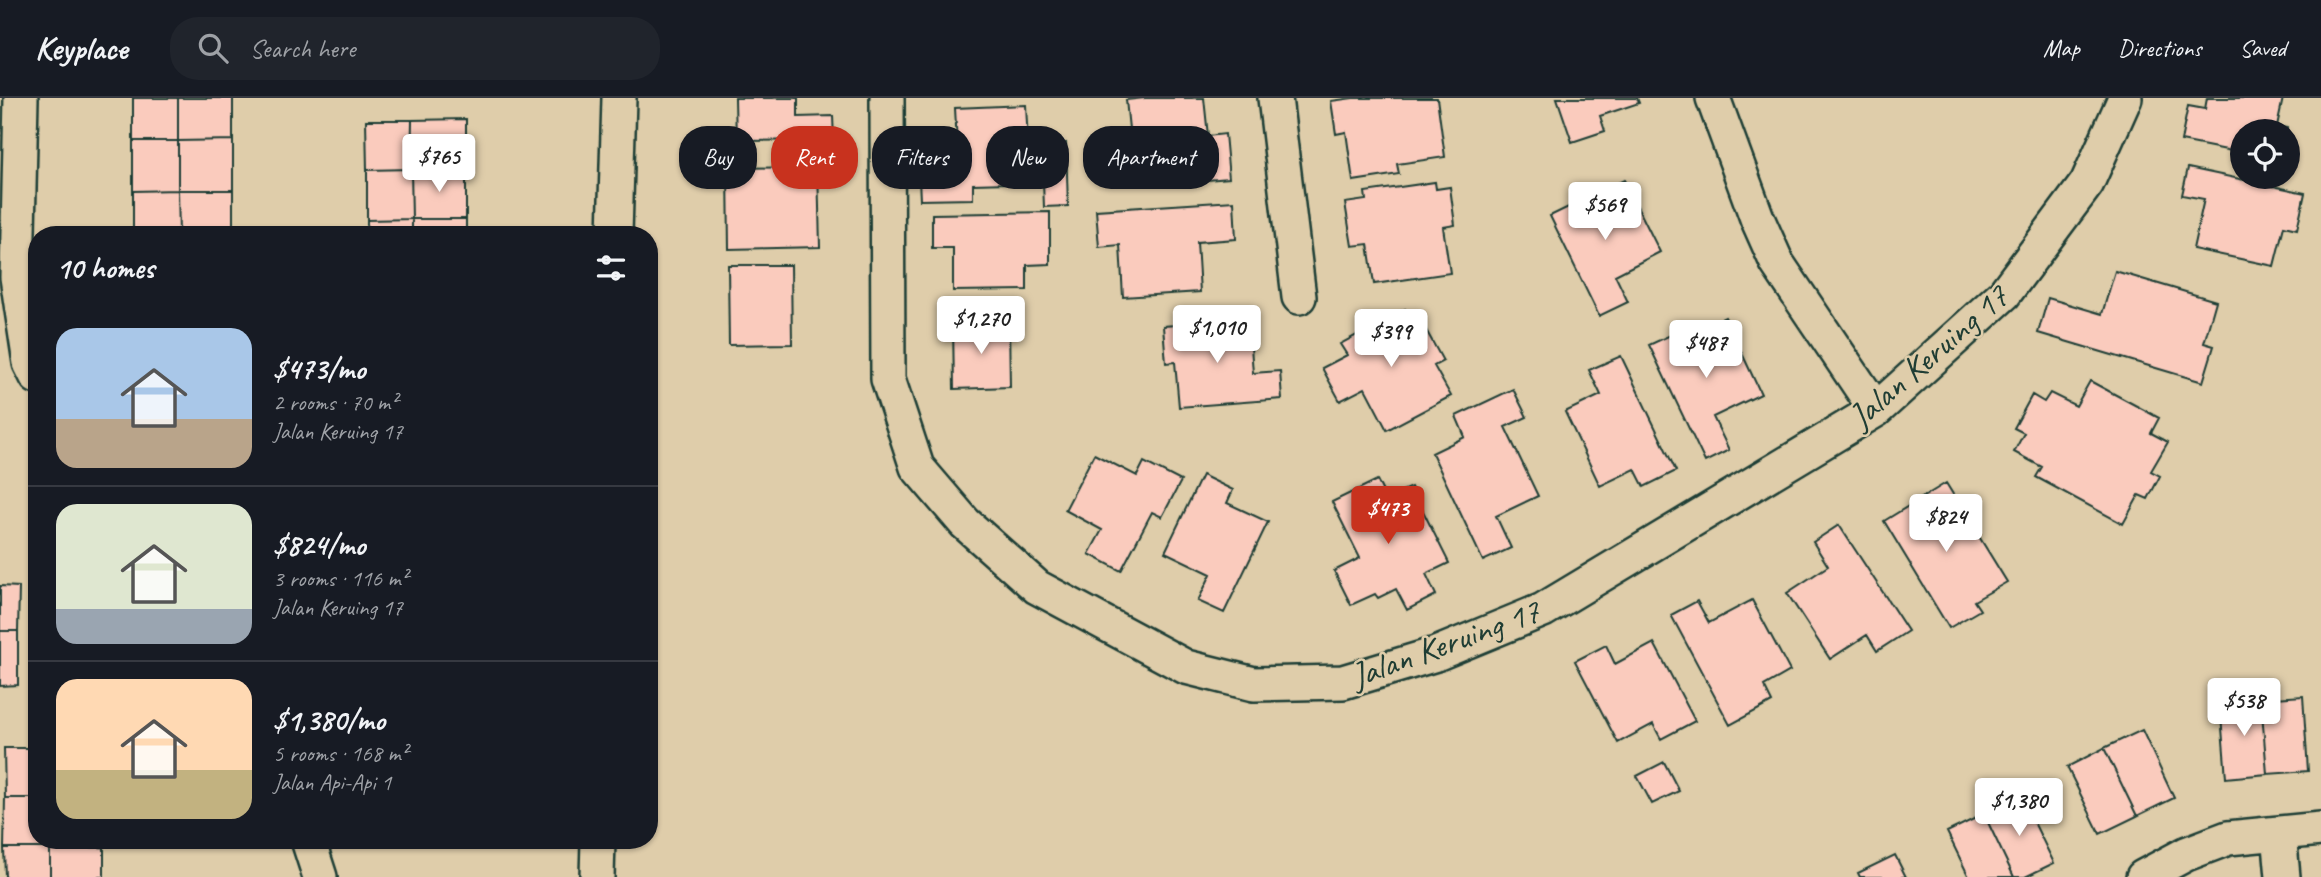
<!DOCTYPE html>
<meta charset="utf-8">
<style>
:root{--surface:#171b24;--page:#20242c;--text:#f1f3f6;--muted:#9ea1a6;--line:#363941;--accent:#c8321e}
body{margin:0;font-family:Caveat,sans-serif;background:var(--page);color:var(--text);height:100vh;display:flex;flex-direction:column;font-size:26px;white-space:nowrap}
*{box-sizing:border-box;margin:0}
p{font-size:23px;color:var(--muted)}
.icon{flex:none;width:38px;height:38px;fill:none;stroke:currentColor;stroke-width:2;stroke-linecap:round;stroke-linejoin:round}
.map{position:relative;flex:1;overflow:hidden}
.side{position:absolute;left:28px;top:128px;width:630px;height:623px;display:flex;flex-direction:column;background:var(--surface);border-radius:28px;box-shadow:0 2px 5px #0004}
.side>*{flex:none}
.top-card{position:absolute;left:679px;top:28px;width:665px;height:63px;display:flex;gap:14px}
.fabs{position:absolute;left:2230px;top:21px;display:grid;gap:14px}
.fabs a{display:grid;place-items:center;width:70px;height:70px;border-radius:50%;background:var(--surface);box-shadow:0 2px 5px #0004;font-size:35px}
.price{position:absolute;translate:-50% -60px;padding:0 16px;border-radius:7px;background:#fff;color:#222;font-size:23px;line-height:46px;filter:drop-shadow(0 2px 4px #0008)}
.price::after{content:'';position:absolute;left:50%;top:42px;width:21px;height:16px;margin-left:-10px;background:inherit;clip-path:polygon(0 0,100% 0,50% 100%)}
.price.selected{background:var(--accent);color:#fff}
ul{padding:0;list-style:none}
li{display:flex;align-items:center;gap:21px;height:175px;padding:0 28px}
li+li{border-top:2px solid var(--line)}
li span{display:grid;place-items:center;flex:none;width:196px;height:140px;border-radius:21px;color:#555}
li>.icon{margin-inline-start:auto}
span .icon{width:84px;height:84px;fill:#fffc;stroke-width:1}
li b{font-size:30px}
h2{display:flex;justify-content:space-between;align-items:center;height:84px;padding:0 28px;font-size:30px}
.tag{padding:0 24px;border-radius:28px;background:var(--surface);box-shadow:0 2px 5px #0004;font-size:24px;line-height:63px}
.tag.selected{background:var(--accent);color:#fff}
header{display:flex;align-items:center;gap:42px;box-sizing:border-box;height:98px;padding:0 35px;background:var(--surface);border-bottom:2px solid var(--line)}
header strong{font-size:33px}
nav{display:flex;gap:38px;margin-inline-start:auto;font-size:24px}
.search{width:490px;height:63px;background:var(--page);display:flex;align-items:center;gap:18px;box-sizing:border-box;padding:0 24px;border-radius:28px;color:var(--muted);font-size:26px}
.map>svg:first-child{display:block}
.building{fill:#facbbd;stroke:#1f3d34;stroke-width:2}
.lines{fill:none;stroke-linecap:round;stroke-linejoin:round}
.minor-casing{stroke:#1f3d34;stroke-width:38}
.minor{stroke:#dfcdaa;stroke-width:33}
.labels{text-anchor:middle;stroke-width:5;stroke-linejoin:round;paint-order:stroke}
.street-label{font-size:35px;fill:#1f3d34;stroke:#dfcdaa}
</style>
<header>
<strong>Keyplace</strong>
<div class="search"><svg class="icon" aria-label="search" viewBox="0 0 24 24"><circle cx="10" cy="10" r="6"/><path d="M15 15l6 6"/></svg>Search here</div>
<nav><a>Map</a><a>Directions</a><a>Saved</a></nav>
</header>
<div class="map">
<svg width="2321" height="779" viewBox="0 0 2321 779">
<rect width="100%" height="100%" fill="#dfcdaa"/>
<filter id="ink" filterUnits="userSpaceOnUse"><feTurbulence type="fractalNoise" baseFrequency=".0143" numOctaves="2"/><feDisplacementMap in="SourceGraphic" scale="14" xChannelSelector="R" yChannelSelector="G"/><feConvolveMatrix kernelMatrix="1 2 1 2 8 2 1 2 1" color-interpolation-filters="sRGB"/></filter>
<g filter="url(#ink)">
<!-- building -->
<path class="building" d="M133,0H178V43H133Z
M178,0H233V42L178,43Z
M735,0H798V19L833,18L834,42L736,43Z
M1145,0H1204L1208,38L1225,36L1229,80L1196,83L1195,73L1134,79L1126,2Z
M1353,0H1437L1445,59L1397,66L1399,76L1353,83L1346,34L1336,36L1331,3Z
M1557,0H1637L1639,5L1600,18L1605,33L1572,44Z
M2207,0H2283L2277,28L2287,30V33H2242V55L2181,43L2188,8L2205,11Z
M1026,7L1028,46L1066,45L1068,108L1044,109L1043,84L973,86V101L920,102L919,81L938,80L937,47H957L955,10Z
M466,21V71H411L412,22Z
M366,22H412L411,71L367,72Z
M233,42V92H178V43Z
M133,43H178V92L133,93Z
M818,69L820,149L729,151L728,70Z
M2188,70L2305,95L2297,131L2284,128L2274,168L2193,151L2204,101L2182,97Z
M411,71H466V121H412Z
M411,71L412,121L367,122V72Z
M1624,82L1660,154L1615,177L1628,204L1599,218L1550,118Z
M1435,84L1436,91L1450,89L1455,127L1443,129L1450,175L1374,186L1368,146L1352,148L1345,105L1366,102L1365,94Z
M178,92H233V136H179Z
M178,92L179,136H133V93Z
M1234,103L1236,141L1197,144L1200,194L1123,199L1120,147L1099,149L1096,112Z
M1050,114V166L1027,167V192L953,193V150H932V116Z
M412,121H466V136H412Z
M412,121V136H367V122Z
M728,167H791L792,246L729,247Z
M2115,173L2216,203L2204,245L2214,248L2203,284L2038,235L2048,200L2102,216Z
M1405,211L1411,223L1419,219L1443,263L1434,268L1451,298L1387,332L1365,290L1340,303L1322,270L1347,257L1340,246Z
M1725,219L1761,296L1713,319L1729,352L1705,364L1649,247L1677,234L1683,247L1691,243L1688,237Z
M1249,222L1253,275L1280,273L1282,301L1179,309L1175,264L1166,265L1163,228Z
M953,225H1009L1010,289L954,291Z
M1621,258L1676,373L1644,389L1635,371L1600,388L1565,314L1601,297L1589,272Z
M2090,283L2159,320L2151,335L2168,344L2151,373L2160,378L2148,401L2139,397L2123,426L2036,379L2042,369L2014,354L2024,335L2014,330L2032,297L2044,304L2050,295L2076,308Z
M1513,291L1527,319L1505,329L1538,398L1496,418L1511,450L1483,463L1432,355L1465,339L1456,318Z
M1094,356L1137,378L1144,364L1181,383L1162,419L1152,414L1121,473L1089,456L1102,432L1065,412Z
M1202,377L1233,392L1227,405L1268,424L1224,515L1198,503L1211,476L1165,454Z
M1377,382L1386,400L1411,389L1449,465L1426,476L1436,497L1407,512L1396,491L1378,500L1375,496L1351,507L1334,473L1360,460L1332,404Z
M1946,385L2007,484L1974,503L1980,512L1949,530L1884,423Z
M1839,427L1908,533L1877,553L1867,537L1830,561L1787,495L1828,468L1813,444Z
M0,488L19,489L18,533H0Z
M1752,502L1790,573L1764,588L1772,604L1730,627L1671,517L1697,503L1709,525Z
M0,533H18V587L0,588Z
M1654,545L1695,623L1661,641L1653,626L1618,645L1575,563L1606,547L1615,566Z
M2303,598L2308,673L2267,676L2261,601Z
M2261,601L2267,676L2226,680L2220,605Z
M2142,632L2174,700L2137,718L2104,650Z
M4,650H37V700H5Z
M2104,650L2137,718L2100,736L2067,669Z
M1664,664L1679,693L1652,706L1637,678Z
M2021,698L2054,765L2025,779H2014L1984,716Z
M5,700H37V742H50V750H4Z
M1984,716L2014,779H1969L1947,734Z
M50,742H104V749L50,750Z
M104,749V779H50V750Z
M4,750H50V779H5Z
M1895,757L1906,779H1860L1858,775Z"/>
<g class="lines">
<defs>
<path id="minor" d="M21,0L17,179L30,265L37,279
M887,0L888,281L917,369L965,425L1037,489L1186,569L1254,586L1343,584L1436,556L1543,512L1876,312L2004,196L2087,85L2125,0
M1275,0L1299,199
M1713,0L1757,120L1777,165L1876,312
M615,136L619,0
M2279,735L2283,779
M308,742L320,779
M597,779L598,742
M2143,779L2186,756L2228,740L2321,731"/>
</defs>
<!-- minor casing -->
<use href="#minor" class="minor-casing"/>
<!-- minor -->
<use href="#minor" class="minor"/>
</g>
</g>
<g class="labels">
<!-- street labels -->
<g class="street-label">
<text transform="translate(1928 258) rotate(-41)" y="12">Jalan Keruing 17</text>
<text transform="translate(1445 545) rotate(-20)" y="12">Jalan Keruing 17</text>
</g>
</g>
</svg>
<div class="fabs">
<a><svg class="icon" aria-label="locate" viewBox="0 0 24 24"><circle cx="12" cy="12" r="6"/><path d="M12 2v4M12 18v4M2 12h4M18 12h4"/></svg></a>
</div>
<b class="price" style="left:439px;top:96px">$765</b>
<b class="price" style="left:1605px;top:144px">$569</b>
<b class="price" style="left:981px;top:258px">$1,270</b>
<b class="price" style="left:1217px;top:267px">$1,010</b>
<b class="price" style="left:1391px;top:271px">$399</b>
<b class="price" style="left:1706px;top:282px">$487</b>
<b class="price selected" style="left:1388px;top:448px">$473</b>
<b class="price" style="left:1946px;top:456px">$824</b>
<b class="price" style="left:2244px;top:640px">$538</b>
<b class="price" style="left:2019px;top:740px">$1,380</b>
<div class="top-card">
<a class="tag">Buy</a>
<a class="tag selected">Rent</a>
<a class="tag">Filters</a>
<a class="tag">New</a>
<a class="tag">Apartment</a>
</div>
<section class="side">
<h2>10 homes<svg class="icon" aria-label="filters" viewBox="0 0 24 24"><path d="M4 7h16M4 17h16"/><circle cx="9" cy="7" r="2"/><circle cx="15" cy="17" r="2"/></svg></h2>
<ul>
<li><span style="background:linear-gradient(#a9c7e8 65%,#b9a48a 0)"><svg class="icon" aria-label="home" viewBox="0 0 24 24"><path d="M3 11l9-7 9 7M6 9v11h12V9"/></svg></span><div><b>$473/mo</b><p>2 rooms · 70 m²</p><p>Jalan Keruing 17</p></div></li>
<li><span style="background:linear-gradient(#dfe7d0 75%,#9aa5b1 0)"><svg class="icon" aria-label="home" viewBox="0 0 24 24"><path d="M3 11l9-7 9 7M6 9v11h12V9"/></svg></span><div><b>$824/mo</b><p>3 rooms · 116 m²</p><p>Jalan Keruing 17</p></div></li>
<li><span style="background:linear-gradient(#ffd9b3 65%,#c2b280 0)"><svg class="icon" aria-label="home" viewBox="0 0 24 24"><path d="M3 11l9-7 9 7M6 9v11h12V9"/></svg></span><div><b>$1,380/mo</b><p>5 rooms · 168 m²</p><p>Jalan Api-Api 1</p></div></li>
</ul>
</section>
</div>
